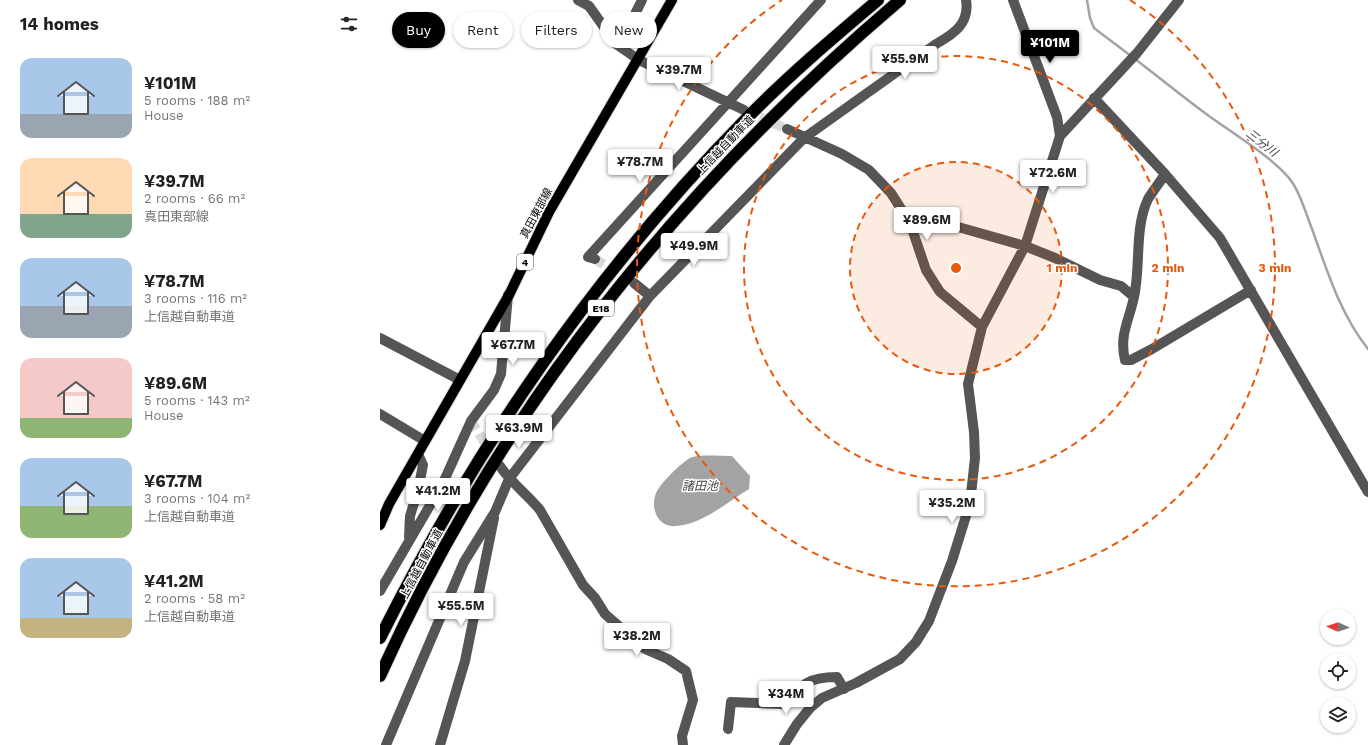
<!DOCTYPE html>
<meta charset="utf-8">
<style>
:root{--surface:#fff;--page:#f6f6f6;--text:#202124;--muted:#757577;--accent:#000}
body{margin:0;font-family:"Work Sans","Noto Sans JP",sans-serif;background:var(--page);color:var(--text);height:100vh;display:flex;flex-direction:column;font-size:15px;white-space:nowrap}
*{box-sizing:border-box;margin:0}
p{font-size:13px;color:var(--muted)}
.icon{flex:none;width:22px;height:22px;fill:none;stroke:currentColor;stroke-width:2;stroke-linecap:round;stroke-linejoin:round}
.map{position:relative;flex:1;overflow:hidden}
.details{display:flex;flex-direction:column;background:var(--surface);width:380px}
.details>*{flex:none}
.top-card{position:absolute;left:12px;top:12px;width:380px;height:36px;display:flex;gap:8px}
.needle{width:26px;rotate:274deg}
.buttons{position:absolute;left:940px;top:609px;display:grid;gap:8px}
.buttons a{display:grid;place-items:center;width:36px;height:36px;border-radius:50%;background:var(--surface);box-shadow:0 1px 3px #0004;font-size:20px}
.price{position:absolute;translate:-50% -34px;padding:0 9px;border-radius:4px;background:#fff;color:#222;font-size:13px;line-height:26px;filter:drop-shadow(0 1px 2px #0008)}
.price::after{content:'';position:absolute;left:50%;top:24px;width:12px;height:9px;margin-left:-6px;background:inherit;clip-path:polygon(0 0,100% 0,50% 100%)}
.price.selected{background:var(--accent);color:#fff}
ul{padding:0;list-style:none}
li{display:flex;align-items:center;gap:12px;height:100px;padding:0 20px}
li span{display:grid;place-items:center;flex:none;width:112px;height:80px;border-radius:12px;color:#555}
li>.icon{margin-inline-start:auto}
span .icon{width:48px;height:48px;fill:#fffc;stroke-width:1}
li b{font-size:17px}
h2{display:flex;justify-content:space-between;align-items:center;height:48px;padding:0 20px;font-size:17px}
.chip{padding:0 14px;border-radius:18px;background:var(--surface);box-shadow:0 1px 3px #0004;font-size:14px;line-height:36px}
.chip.selected{background:var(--accent);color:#fff}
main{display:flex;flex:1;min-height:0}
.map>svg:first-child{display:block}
.water{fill:#a3a3a3}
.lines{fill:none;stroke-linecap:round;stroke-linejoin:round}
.stream{stroke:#a3a3a3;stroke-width:2.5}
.minor-tunnel{stroke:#d9d9d9;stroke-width:10;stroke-dasharray:10 5;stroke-linecap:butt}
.major-casing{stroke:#dbdbdb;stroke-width:12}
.highway-casing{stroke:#dbdbdb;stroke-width:14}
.minor{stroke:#555;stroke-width:10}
.major{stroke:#000;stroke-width:10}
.highway{stroke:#000;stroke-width:12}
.ring{fill:none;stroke:#e8590c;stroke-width:2;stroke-dasharray:7 5}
.labels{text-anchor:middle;stroke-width:3;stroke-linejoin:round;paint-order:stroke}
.shield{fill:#fff;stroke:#4c4c4c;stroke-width:1}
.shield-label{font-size:10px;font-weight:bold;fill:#000}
.street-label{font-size:11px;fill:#000;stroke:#fff}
.water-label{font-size:12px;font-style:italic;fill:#444;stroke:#fff}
.centre{fill:#e8590c;stroke:#fff;stroke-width:2}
.ring-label{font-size:12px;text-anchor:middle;font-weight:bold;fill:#e8590c;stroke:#fff;stroke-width:3;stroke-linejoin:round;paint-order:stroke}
</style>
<main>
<section class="details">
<h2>14 homes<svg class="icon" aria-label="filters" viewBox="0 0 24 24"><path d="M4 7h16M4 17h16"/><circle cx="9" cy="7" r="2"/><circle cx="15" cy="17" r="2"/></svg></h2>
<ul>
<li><span style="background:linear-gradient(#a9c7e8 70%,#9aa5b1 0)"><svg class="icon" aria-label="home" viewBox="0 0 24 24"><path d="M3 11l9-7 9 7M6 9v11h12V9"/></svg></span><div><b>¥101M</b><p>5 rooms · 188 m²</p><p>House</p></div></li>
<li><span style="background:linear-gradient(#ffd9b3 70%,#7fa58c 0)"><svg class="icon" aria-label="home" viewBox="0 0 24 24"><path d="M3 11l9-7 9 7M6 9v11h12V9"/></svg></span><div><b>¥39.7M</b><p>2 rooms · 66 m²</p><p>真田東部線</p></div></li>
<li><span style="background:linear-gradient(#a9c7e8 60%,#9aa5b1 0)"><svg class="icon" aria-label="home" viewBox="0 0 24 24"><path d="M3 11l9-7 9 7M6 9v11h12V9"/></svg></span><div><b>¥78.7M</b><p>3 rooms · 116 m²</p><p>上信越自動車道</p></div></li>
<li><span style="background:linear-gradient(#f6c9c9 75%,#8fb573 0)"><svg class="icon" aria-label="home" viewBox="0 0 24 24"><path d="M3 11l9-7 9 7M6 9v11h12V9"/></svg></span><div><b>¥89.6M</b><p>5 rooms · 143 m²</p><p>House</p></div></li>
<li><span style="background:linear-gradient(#a9c7e8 60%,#8fb573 0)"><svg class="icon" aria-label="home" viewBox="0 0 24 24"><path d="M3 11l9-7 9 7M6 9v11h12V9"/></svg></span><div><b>¥67.7M</b><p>3 rooms · 104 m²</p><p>上信越自動車道</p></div></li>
<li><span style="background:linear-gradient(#a9c7e8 75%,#c2b280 0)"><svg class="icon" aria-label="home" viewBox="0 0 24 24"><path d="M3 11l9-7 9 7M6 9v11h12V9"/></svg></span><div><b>¥41.2M</b><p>2 rooms · 58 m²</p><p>上信越自動車道</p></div></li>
</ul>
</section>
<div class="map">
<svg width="988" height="745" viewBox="0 0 988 745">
<rect width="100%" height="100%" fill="#fff"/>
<!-- water -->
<path class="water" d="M352,456L370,476L369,489C346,503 323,524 296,526C277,528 269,506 277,491C282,482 301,463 310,458C318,454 342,456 352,456Z"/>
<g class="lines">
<!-- stream -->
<path class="stream" d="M707,0L710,18L714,28L751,56
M755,59C780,78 804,98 829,116C851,132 898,161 912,182C921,195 926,214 932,229C947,270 960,314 988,349"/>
<!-- minor-tunnel -->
<path class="minor-tunnel" d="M366,111L407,129
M215,259L252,282
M91,421L120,466"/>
<defs>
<path id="major" d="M0,525L9,504L129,295L169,212L292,0"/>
<path id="highway" d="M0,638C97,444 215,273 367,118C408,76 453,38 498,0
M0,676C120,409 298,189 520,0"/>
</defs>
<!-- major casing -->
<use href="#major" class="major-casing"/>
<!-- highway casing -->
<use href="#highway" class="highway-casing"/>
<!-- minor -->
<path class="minor" d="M198,0L209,6L236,44L259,60L364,110
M633,0L677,117L680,136
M239,46L262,0
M714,98L785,174L840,238L988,492
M407,129L462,154L489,170L511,193L530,223L546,270L560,292L602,327
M785,174C780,182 773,191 768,199C754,229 761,266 754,297C749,321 739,335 745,360H751L772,349L871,290
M530,223L550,219L645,246L675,258L720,280L741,286L754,297
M215,259L208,257L441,0
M254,283L270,296
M0,338L80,380
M0,414L45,441
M120,466C131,483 147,494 160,510L203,585L215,598L225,614L265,649L288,659L306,671L313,700L302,736L303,745
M29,537L30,516L38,490L43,465L38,454
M0,591L63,483L91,421L114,390L121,374L128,295
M348,729L351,702L404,704C422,684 429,677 457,677L464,689
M6,745L84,562L115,512L129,479L270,296L424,138L556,44C574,34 590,23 586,0
M60,745L85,661L114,518
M404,745L417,724L430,708L442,698L476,683L520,659L536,642L549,621L572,561L590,503L595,458L594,432L588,384L602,327L645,246L680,136L757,53L799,0"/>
<!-- major -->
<use href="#major" class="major"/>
<!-- highway -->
<use href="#highway" class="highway"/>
</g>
<!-- distance rings -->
<circle cx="576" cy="268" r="106" fill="#e8590c" fill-opacity=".12"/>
<g class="ring">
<circle cx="576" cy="268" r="106"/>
<circle cx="576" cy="268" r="212"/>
<path d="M750 0A319 319 0 1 1 402 0"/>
</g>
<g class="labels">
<!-- shield labels -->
<g class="shield">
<rect x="137" y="254" width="16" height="16" rx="3"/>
<rect x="208" y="300" width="26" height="16" rx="3"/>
</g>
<g class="shield-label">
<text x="145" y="266">4</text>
<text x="221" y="312">E18</text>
</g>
<!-- street labels -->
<g class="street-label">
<text transform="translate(345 145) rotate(-46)" y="4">上信越自動車道</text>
<text transform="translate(156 213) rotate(-62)" y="4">真田東部線</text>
<text transform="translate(41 564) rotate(-62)" y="4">上信越自動車道</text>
</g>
<!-- water labels -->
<g class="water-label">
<text transform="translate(882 143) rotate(38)" y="4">三分川</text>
<text x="320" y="490">諸田池</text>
</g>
</g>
<circle cx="576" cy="268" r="6" class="centre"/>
<g class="ring-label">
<text x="682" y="272">1 min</text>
<text x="788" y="272">2 min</text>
<text x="895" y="272">3 min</text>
</g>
</svg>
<div class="buttons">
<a><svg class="needle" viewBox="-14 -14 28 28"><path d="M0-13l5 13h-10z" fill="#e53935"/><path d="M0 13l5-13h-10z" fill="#757577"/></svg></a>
<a><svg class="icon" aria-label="locate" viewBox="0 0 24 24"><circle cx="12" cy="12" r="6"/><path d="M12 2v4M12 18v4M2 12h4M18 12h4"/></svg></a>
<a><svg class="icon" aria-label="layers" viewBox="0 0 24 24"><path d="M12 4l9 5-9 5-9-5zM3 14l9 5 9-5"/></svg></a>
</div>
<b class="price selected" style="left:670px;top:64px">¥101M</b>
<b class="price" style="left:525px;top:80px">¥55.9M</b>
<b class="price" style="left:299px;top:91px">¥39.7M</b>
<b class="price" style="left:260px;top:183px">¥78.7M</b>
<b class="price" style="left:673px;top:194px">¥72.6M</b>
<b class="price" style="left:547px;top:241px">¥89.6M</b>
<b class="price" style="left:314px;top:267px">¥49.9M</b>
<b class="price" style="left:133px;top:366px">¥67.7M</b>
<b class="price" style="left:139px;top:449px">¥63.9M</b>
<b class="price" style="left:58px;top:512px">¥41.2M</b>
<b class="price" style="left:572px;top:524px">¥35.2M</b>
<b class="price" style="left:81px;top:627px">¥55.5M</b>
<b class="price" style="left:257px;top:657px">¥38.2M</b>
<b class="price" style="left:406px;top:715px">¥34M</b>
<div class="top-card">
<a class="chip selected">Buy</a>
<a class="chip">Rent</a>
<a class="chip">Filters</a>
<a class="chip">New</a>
</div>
</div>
</main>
